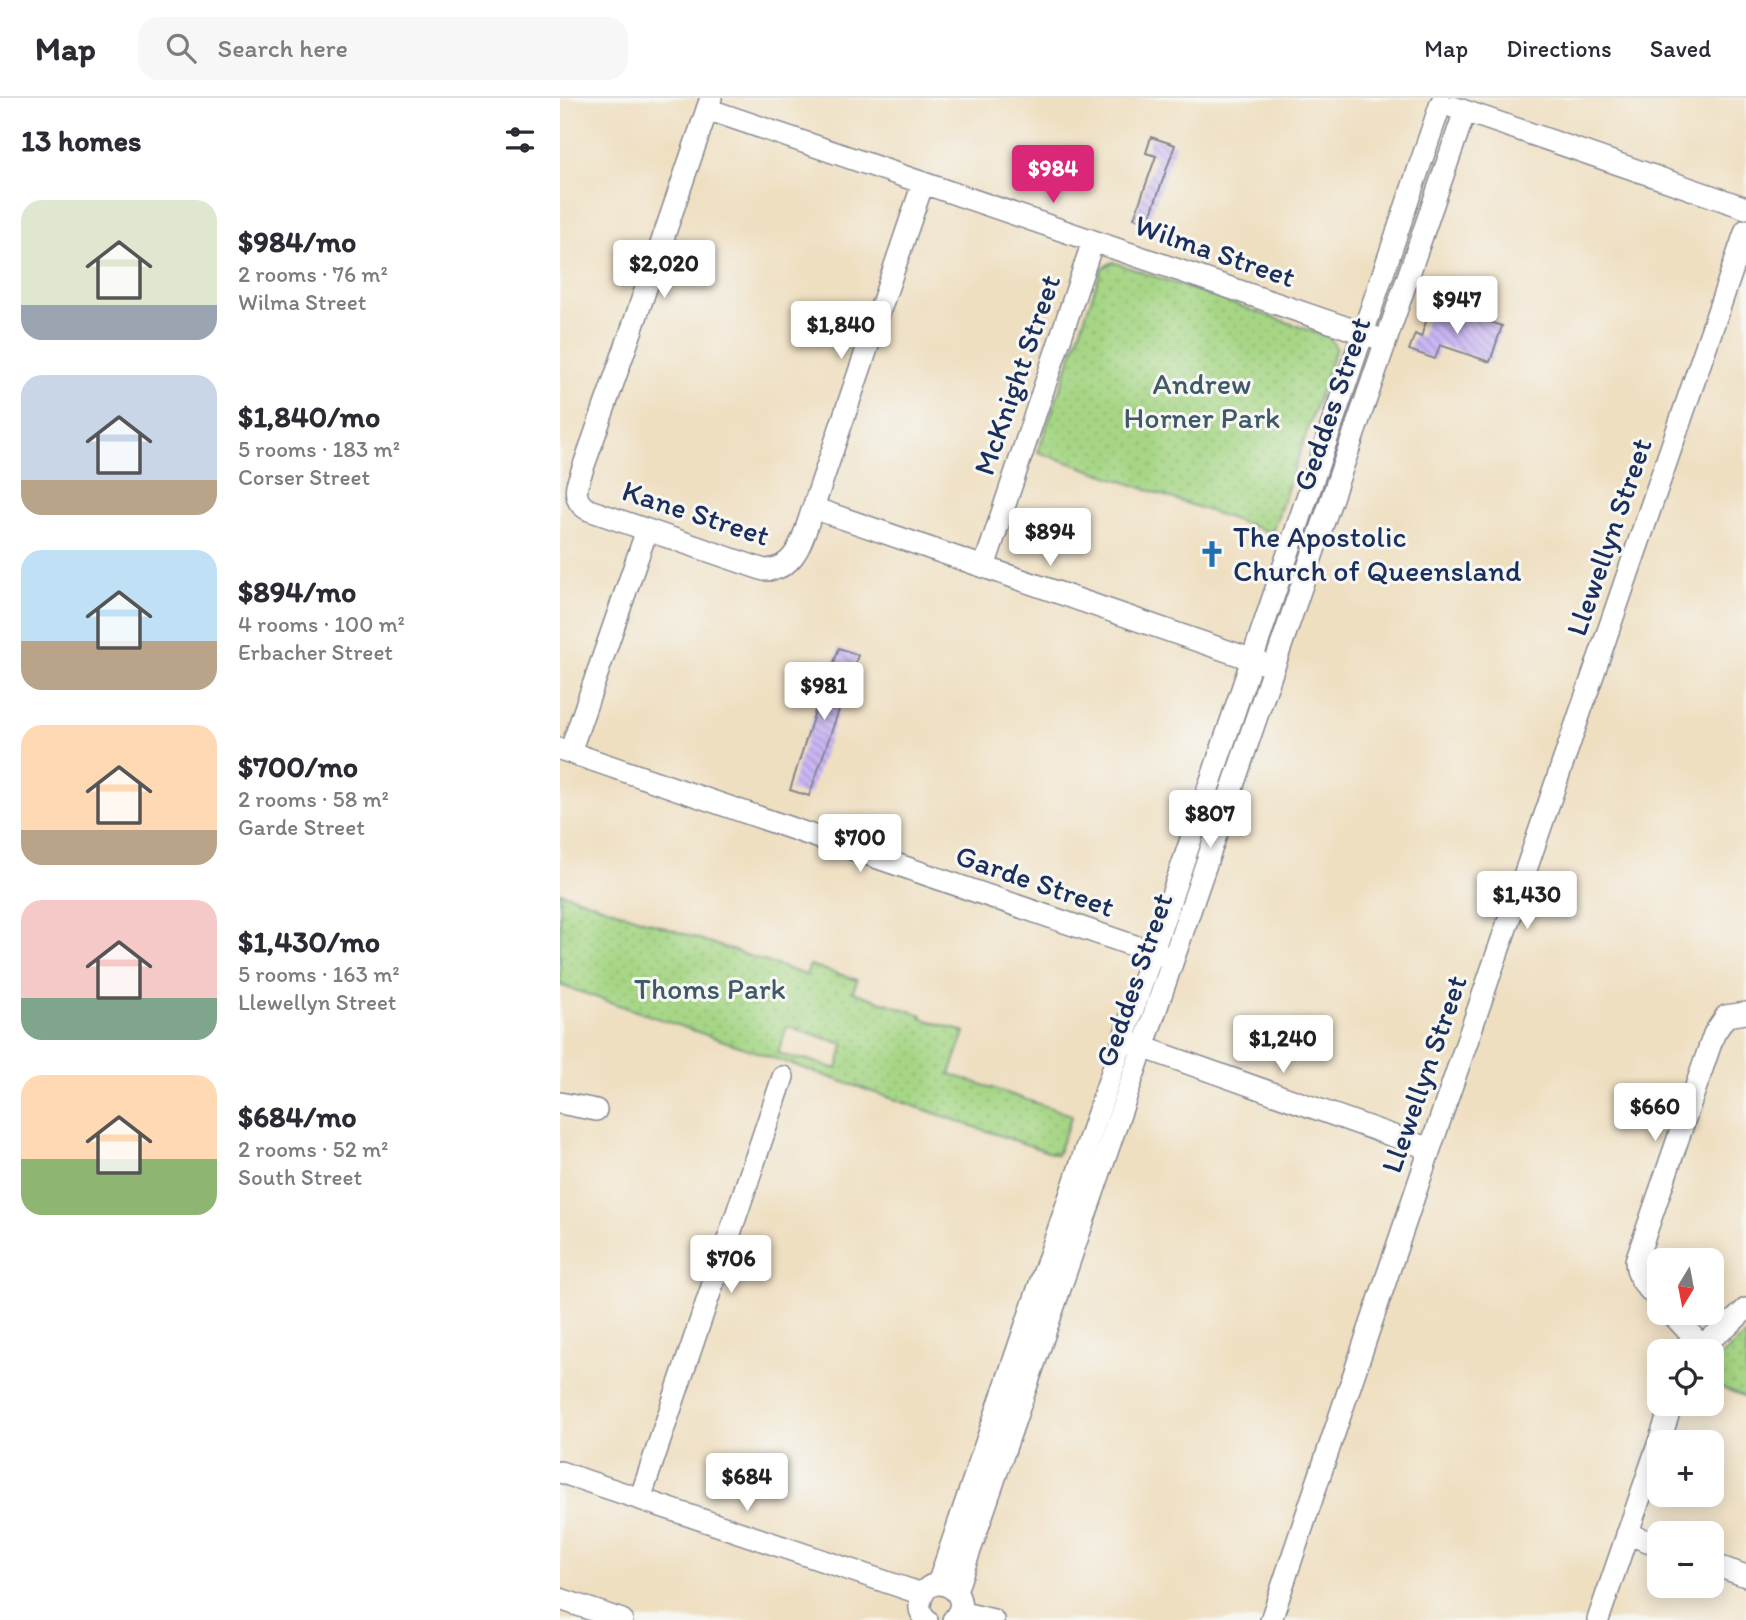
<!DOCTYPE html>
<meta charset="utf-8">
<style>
:root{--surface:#fff;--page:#f7f7f7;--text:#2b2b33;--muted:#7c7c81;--line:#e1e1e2;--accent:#db2777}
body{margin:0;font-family:Itim,sans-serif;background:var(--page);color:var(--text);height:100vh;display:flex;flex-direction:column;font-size:26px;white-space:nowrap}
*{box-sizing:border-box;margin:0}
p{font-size:23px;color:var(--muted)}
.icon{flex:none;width:38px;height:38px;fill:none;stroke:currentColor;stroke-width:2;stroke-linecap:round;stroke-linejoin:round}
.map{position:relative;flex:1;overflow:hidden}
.details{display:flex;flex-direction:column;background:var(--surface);width:560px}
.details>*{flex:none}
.needle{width:46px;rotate:190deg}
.buttons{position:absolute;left:1087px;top:1150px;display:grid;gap:14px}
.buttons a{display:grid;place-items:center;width:77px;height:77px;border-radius:14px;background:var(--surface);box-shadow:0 4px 18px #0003;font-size:35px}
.price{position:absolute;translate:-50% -60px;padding:0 16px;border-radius:7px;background:#fff;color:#222;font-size:23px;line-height:46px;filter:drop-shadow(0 2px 4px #0008)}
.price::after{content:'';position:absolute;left:50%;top:42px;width:21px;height:16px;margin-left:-10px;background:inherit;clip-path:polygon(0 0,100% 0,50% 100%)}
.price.current{background:var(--accent);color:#fff}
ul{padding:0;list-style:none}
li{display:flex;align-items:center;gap:21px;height:175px;padding:0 21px}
li span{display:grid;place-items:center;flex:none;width:196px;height:140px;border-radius:21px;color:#555}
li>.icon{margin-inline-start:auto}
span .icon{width:84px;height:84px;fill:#fffc;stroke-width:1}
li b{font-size:30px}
h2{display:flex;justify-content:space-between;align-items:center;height:84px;padding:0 21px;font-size:30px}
header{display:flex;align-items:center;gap:42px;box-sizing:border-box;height:98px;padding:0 35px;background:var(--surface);border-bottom:2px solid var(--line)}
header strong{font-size:33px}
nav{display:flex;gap:38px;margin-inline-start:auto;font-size:24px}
.search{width:490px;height:63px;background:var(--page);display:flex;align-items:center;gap:18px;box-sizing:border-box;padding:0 24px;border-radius:21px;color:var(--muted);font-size:26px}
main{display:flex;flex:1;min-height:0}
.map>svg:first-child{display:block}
.grass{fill:url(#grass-dots);stroke:#608272;stroke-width:2;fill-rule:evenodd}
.building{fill:url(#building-back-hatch)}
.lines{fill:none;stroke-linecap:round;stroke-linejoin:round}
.minor-casing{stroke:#858790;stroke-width:24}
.minor{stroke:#fff;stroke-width:21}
.labels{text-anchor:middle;stroke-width:6;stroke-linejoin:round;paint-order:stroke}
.street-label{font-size:30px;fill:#1b2f5e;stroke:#f6f6f2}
.park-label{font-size:30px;fill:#3e5968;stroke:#f6f6f2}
.poi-label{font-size:30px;fill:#1b2f5e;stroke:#f6f6f2;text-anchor:start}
</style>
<header>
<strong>Map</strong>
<div class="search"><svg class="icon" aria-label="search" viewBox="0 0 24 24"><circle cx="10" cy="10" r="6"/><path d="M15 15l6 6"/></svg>Search here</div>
<nav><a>Map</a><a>Directions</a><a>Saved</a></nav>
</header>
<main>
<section class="details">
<h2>13 homes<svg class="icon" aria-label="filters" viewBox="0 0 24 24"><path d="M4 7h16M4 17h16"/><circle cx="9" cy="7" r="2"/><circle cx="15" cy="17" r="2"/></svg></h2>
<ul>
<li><span style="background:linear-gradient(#dfe7d0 75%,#9aa5b1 0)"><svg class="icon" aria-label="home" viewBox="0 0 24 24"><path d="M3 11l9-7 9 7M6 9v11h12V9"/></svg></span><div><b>$984/mo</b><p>2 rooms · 76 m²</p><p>Wilma Street</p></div></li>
<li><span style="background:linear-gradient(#c9d6e8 75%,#b9a48a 0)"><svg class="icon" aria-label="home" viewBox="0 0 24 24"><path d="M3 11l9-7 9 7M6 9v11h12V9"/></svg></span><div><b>$1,840/mo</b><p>5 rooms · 183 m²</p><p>Corser Street</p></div></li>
<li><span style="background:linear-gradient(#bfe0f5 65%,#b9a48a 0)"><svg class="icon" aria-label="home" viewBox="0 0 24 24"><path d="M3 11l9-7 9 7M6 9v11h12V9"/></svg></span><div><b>$894/mo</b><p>4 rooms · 100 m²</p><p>Erbacher Street</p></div></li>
<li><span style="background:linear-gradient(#ffd9b3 75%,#b9a48a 0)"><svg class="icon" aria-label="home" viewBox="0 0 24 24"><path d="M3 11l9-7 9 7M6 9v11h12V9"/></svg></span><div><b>$700/mo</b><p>2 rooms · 58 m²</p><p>Garde Street</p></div></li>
<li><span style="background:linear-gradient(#f6c9c9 70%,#7fa58c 0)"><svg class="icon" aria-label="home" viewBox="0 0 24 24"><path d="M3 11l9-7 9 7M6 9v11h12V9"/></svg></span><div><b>$1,430/mo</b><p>5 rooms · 163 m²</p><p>Llewellyn Street</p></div></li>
<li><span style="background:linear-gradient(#ffd9b3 60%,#8fb573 0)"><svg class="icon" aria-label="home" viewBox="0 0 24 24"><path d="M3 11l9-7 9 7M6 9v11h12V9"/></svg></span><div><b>$684/mo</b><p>2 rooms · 52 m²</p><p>South Street</p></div></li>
</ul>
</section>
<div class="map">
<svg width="1186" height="1522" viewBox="0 0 1186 1522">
<defs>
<pattern id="grass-dots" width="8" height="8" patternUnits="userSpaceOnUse" patternTransform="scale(1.75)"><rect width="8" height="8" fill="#a6d685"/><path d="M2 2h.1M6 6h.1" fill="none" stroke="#8eb875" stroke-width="1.8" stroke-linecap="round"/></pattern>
<pattern id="building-back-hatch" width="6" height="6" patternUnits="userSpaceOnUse" patternTransform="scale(1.75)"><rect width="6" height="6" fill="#cbb7f4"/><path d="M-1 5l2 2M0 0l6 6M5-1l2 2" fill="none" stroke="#a495c9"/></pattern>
</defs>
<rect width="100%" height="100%" fill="#f6f6f2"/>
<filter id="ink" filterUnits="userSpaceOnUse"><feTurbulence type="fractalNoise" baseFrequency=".0143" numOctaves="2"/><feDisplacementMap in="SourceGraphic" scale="14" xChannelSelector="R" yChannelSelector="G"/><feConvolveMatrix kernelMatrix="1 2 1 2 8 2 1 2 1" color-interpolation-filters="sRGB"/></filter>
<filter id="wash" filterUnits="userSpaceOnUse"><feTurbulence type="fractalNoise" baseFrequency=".00686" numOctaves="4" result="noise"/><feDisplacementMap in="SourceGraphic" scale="28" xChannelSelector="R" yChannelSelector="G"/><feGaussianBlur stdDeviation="1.57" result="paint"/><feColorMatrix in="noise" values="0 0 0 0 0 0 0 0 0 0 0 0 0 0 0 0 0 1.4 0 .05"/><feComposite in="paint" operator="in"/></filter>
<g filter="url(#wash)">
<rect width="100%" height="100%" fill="#efdfc1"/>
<!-- grass -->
<path class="grass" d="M553,164L769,239L776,250L712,435L478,354L542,170Z
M0,794L246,877L250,867L297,882L293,894L362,917L361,920L405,934L390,976L512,1017L497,1057L0,887ZM227,928L284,946L277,971L245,961L232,960L218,955Z
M1186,1236V1299L1152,1286V1267Z"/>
<g id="blocks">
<!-- building -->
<path class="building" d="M591,39L615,47L588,124L574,120L596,58L586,55Z
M870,211L899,221L901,214L942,228L930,264L880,247L875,261L849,252L855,236L861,239Z
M279,550L298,557L249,698L230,692L256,610H258Z"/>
</g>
</g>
<g filter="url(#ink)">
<use href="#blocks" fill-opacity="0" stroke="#858790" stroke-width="2"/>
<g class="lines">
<defs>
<path id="minor" d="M151,0L72,231L17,387C15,398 18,407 29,412L204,472C238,473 244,435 253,410L363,85
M893,9L1186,110
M147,11L814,239
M253,410L705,566
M424,469L533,143
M0,651L604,858
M10,654L87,432
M571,945L870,1051
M0,1005L36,1012
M1099,1202C1087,1189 1077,1182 1076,1163L1154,936L1166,918L1186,915
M1110,1214L1141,1247
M1136,1253L1141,1247L1167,1229L1186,1211
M0,1374L362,1496
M80,1401L223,979
M1067,1436L1099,1447
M1152,1466L1186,1478
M378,1486L881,5
M396,1493L905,13
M0,1501L62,1522
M399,1514L433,1522
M367,1522C361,1516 358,1511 361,1502C369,1468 419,1495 393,1522
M711,1522L870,1051L1186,132
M1038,1522L1112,1306"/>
</defs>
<!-- minor casing -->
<use href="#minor" class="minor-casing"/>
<!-- minor -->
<use href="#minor" class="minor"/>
</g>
</g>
<!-- icons -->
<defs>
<symbol id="church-bare" viewBox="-9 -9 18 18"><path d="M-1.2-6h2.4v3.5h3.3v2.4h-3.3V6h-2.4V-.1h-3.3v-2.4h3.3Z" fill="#1f6fb2" stroke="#f6f6f2" stroke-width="2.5" paint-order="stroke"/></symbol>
</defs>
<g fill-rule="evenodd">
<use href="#church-bare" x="633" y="437" width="38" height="38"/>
</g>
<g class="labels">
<!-- street labels -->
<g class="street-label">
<text transform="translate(655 153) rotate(19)" y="10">Wilma Street</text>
<text transform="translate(457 277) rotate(-71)" y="10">McKnight Street</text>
<text transform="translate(772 306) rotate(-71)" y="10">Geddes Street</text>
<text transform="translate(136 415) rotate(18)" y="10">Kane Street</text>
<text transform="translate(1049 439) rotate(-71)" y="10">Llewellyn Street</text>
<text transform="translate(475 783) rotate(19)" y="10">Garde Street</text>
<text transform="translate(574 882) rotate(-71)" y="10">Geddes Street</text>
<text transform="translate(864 976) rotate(-71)" y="10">Llewellyn Street</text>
</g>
<!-- park labels -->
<g class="park-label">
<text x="642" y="296">Andrew<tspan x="642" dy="34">Horner Park</tspan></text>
<text x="150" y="901">Thoms Park</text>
</g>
<!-- poi labels -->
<g class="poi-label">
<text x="673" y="449">The Apostolic<tspan x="673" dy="34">Church of Queensland</tspan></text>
</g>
</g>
</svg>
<div class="buttons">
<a><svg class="needle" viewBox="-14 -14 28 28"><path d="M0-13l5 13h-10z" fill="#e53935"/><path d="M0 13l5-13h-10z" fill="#7c7c81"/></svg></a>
<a><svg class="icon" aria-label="locate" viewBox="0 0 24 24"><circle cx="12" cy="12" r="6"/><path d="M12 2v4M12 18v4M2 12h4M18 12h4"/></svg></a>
<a>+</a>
<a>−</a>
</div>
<b class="price current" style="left:493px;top:107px">$984</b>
<b class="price" style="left:104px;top:202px">$2,020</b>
<b class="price" style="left:897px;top:238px">$947</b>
<b class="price" style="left:281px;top:263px">$1,840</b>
<b class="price" style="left:490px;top:470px">$894</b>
<b class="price" style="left:264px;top:624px">$981</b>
<b class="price" style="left:650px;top:752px">$807</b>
<b class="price" style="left:300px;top:776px">$700</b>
<b class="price" style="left:967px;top:833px">$1,430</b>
<b class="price" style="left:723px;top:977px">$1,240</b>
<b class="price" style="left:1095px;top:1045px">$660</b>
<b class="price" style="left:171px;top:1197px">$706</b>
<b class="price" style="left:187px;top:1415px">$684</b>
</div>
</main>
